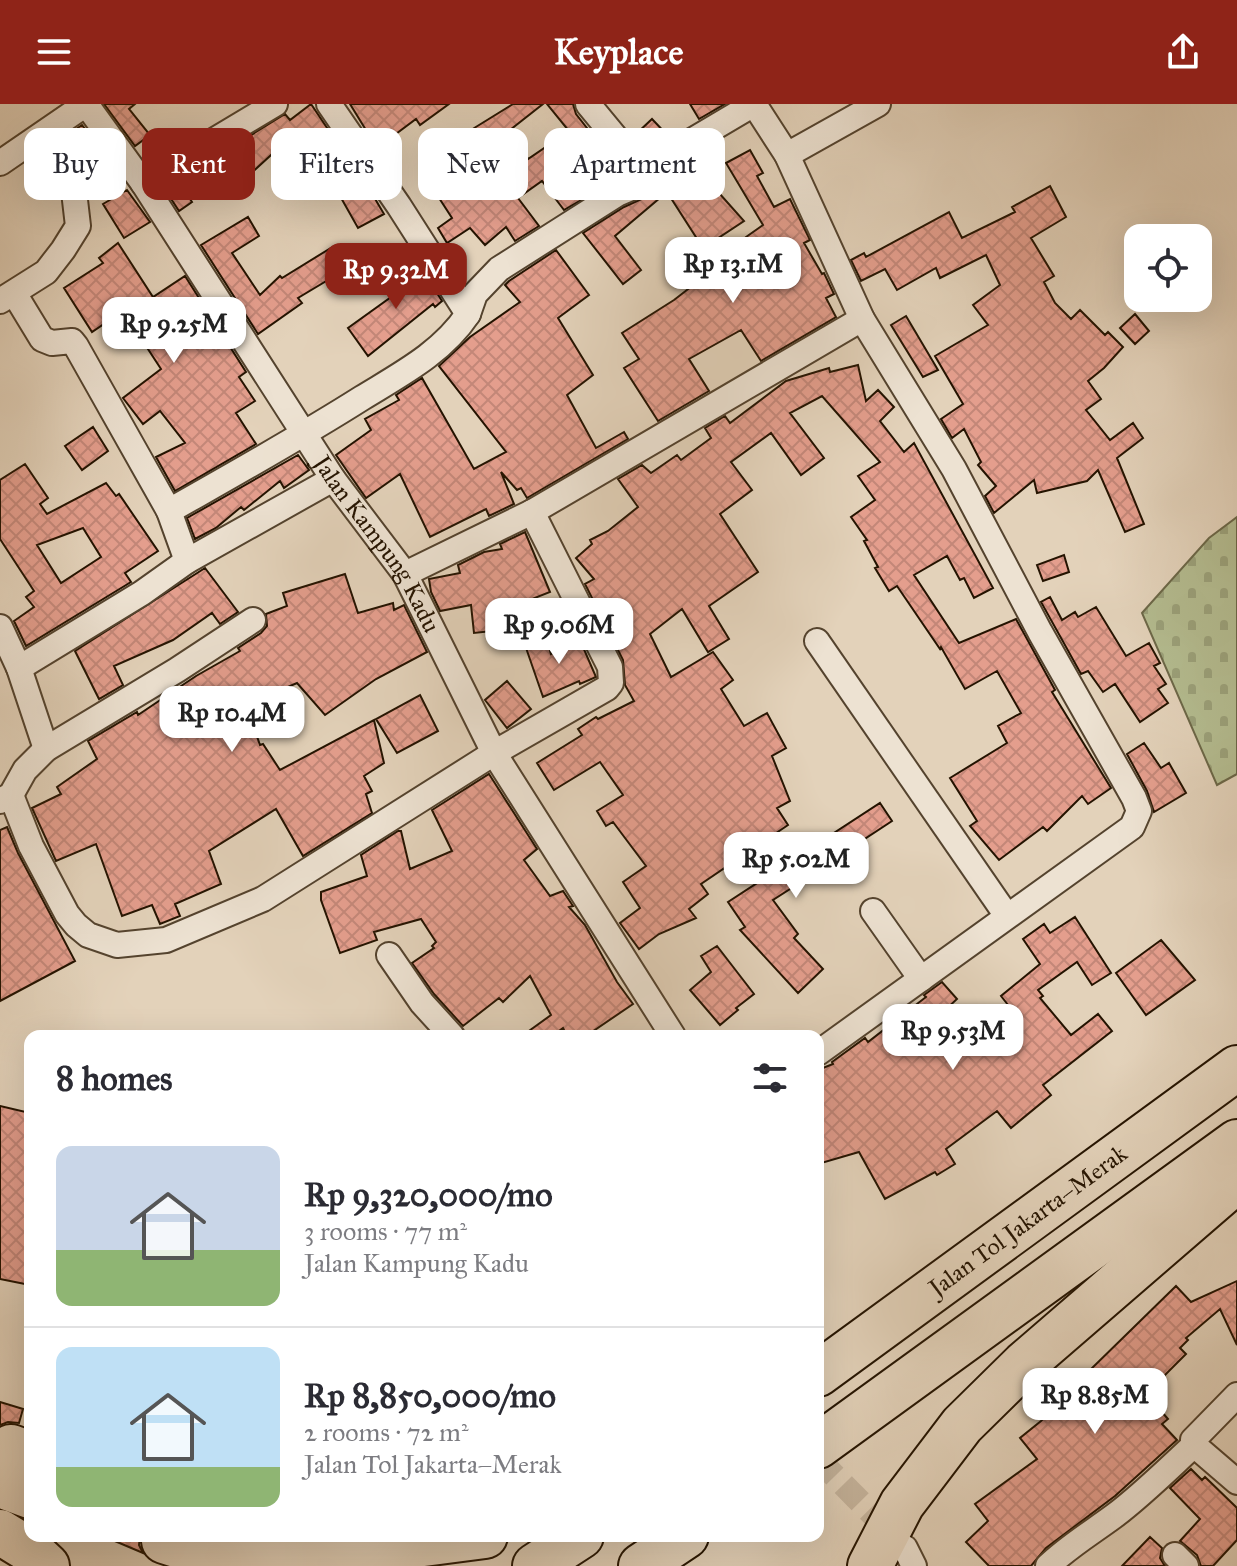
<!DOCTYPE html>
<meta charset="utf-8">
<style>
:root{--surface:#fff;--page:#f2f2f3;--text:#2b2b33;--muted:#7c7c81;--line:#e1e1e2;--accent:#8f2418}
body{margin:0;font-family:"IM FELL Great Primer",serif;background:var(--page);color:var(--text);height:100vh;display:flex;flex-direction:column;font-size:30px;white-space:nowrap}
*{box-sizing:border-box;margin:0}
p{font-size:26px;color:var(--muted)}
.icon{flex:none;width:44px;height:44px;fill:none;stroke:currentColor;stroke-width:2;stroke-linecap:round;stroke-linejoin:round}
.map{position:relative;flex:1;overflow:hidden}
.panel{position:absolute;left:24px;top:926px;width:800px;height:512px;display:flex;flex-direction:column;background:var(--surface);border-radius:16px;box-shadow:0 8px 32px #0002}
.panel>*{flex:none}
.guide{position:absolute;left:24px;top:24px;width:800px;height:72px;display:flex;gap:16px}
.fabs{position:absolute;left:1124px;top:120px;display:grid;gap:16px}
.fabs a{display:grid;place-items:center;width:88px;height:88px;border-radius:16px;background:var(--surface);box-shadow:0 8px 32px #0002;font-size:40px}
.price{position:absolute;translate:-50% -68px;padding:0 18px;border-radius:16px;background:#fff;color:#222;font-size:26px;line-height:52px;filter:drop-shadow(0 2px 4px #0008)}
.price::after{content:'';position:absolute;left:50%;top:48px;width:24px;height:18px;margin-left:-12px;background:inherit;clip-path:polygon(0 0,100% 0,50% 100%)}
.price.active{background:var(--accent);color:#fff}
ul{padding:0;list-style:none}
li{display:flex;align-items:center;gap:24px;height:200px;padding:0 32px}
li+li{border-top:2px solid var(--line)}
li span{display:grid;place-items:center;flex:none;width:224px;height:160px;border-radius:16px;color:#555}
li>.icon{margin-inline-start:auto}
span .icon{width:96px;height:96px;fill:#fffc;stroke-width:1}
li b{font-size:34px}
h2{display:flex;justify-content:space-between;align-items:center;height:96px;padding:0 32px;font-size:34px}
.tag{padding:0 28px;border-radius:16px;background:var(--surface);box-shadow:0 8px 32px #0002;font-size:28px;line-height:72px}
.tag.active{background:var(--accent);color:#fff}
header{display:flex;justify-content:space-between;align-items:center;height:104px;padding:0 32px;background:var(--accent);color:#fff;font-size:36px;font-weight:800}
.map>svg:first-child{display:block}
.cemetery{fill:url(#cemetery-stones);stroke:#6c6848;stroke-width:2}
.building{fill:url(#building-cross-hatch);stroke:#241300;stroke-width:2;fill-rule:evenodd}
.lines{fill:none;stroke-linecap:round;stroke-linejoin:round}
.street-tunnel{stroke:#c6b59e;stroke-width:24;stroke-dasharray:24 12;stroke-linecap:butt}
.street-casing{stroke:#54432e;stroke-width:28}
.highway-casing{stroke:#241300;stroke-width:48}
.street{stroke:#ede2d2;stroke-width:24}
.highway{stroke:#e3d2ba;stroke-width:44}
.labels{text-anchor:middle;stroke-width:8;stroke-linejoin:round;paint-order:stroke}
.street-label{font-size:24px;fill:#241300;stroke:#ede2d2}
</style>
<header><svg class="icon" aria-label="menu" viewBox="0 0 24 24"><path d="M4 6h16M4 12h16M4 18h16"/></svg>Keyplace<svg class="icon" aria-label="share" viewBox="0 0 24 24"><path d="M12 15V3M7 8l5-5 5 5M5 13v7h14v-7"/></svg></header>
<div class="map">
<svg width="1237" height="1462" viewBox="0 0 1237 1462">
<defs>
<pattern id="cemetery-stones" width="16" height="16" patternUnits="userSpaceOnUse" patternTransform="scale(2)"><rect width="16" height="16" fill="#b4bc90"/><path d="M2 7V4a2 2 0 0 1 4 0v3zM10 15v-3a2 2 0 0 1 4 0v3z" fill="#9ba17a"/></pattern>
<pattern id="building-cross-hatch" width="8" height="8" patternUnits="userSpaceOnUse" patternTransform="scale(2)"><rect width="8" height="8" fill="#e49e8d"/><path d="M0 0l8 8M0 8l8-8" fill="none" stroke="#c38778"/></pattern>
</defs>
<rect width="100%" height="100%" fill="#e3d2ba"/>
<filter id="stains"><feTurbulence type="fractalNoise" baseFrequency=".0025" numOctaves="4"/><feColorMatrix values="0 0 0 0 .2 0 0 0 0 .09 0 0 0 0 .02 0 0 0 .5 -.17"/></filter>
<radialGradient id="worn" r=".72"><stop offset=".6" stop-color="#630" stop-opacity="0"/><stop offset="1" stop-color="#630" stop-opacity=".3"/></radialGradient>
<!-- cemetery -->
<path class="cemetery" d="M1237,413V670L1217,681L1142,509L1209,434Z"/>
<!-- building -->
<path class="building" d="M104,0H135L129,5L150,31L135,42Z
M311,0L356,67L349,72L363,93L371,88L384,110L358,124L340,92L337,94L322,66L314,70L294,30L246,74L222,49L285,10L290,16Z
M350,0H449L420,21L416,15L377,44Z
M513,0H543L510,26L528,55L569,27L547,0H573L576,10L624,71L564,106L542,77L518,94L539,122L515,137L506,123L485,141L470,124L447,139L438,124L452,114L430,80L482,46L471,26Z
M690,0H725L699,15Z
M652,15L669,33L647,50L634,32Z
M82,21L92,34L75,48L63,34Z
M750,46L763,69L757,72L774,103L790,95L810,136L804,139L822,170L824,169L834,190L826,194L836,213L761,257L741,226L689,255L709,287L658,317L624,264L639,255L622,229L674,196L718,162L735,185L763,168L746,133L763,121L726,59Z
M690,60L698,73L703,71L744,117L703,144L667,88L615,132L641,166L623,180L583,129L624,103L644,94L662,78Z
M177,76L192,98L179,107L164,84Z
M1050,82L1066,113L1031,134L1054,172L1044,178L1055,199L1071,215L1080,206L1105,231L1108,228L1123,243L1104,264L1088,277L1101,295L1086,306L1110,336L1133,319L1143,334L1117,354L1144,420L1125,428L1098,366L1087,377L1037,389L1034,376L994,409L985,392L996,382L978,361L981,358L964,325L952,334L941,315L963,300L935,252L988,221L973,201L1000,181L986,151L940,174L936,164L897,186L885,165L861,177L851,156L864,149L866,153L949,108L962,134L1015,108L1012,103Z
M127,86L150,118L124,134L103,100Z
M248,113L259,132L232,149L260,191L280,172L282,174L334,142L348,164L298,194L302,199L258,230L201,141Z
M118,139L153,193L185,172L246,268L239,273L255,297L236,309L256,340L175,387L156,353L185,339L160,307L143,320L123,294L161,265L123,207L92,228L64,184L103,159L99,154Z
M556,146L589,191L558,214L593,271L567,291L596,344L624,328L628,335L527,394L521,384L517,386L501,368L514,400L489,412L486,405L430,433L400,370L366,394L336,351L371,326L365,315L399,296L396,291L422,274L474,365L506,348L439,262L470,233L520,198L505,181L509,177Z
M420,162L442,197L435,203L433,200L368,252L348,224L398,188L392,180Z
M1135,210L1149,227L1135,240L1120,224Z
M906,212L938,266L923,273L891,221Z
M858,261L866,297L878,286L894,303L880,317L904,348L914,339L993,484L974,494L964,474L960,476L947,452L914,471L959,539L1016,515L1055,586L1052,588L1111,684L1088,700L1082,692L1047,727L1043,723L999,756L970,722L977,717L950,674L1007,639L998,622L1021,609L997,567L965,585L941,543L940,545L897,482L889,487L875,464L878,463L864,437L867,436L851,413L875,396L858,372L880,358L822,292L790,309L824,354L801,371L771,329L731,358L752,386L720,410L758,468L709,502L729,535L708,548L682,505L650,530L671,573L713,548L733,576L721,585L744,622L767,609L786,644L772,652L790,697L777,704L788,721L701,780L708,790L689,805L696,814L659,830L639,845L620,819L640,804L623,778L646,762L613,718L606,722L597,707L623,691L600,658L554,686L537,659L582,631L578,625L596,613L598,615L634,597L625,581L623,556L585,480L594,475L576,454L592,440L590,436L608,427L638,403L618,375L642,361L651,369L677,351L681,356L711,334L705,324L725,312L730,319L786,277L829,264L830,268Z
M93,323L108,347L82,366L65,342Z
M298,351L309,366L284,384L280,377L244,406L241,403L216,424L195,435L187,414Z
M25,360L48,394L40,400L47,410L106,379L116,392L119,390L158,447L125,469L131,478L26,542L14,517L34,503L26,493L34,487L0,435V376ZM83,424L101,453L61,479L37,441Z
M525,428L550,488L499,508L501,526L474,529L471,501L440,507L431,488L429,475L460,469L458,461L484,448L502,445L500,440Z
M1064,451L1069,468L1043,477L1037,461Z
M205,464L238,508L220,520L212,509L173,536L114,562L123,581L99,595L75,547Z
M345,470L358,509L393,499L394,506L404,501L427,548L376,575L325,611L297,579L246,601L260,641L263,640L280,666L374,616L384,659L364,672L372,687L366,690L372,709L303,752L276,705L209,747L221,780L175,800L180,812L160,820L152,801L122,812L96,740L56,757L32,704L61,690L57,683L97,655L88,637L137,608L138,611L196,572L240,547L238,544L261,529L267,522L266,510L287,502L283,489Z
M1050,493L1062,516L1075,508L1078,513L1096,503L1126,552L1149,539L1160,559L1154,562L1166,580L1158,585L1168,599L1140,618L1115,580L1103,588L1088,567L1081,570L1041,498Z
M546,534L551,550L580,536L596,573L580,580L579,577L543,593L525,541Z
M507,577L531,605L507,624L485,596Z
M420,591L438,627L397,649L376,615Z
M1144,639L1161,664L1169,659L1186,689L1154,708L1147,687L1127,650Z
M489,670L537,745L524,756L550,792L563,787L573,802L569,803L585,821L617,878L633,900L586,932H567L563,924L552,932H522L551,911L530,872L503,898L499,894L463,922L434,890L412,859L434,844L432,842L436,838L421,815L374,828L377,836L340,849L321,796V788L367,772L361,751L398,727H401L410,765L452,747L432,706Z
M880,699L892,717L845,748L846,749L773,796L798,830L794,834L823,865L798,889L740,826L745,823L728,798Z
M7,723L18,749L75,857L0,897V726Z
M1075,813L1111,869L1092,881L1077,858L1038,886L1043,892L1040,894L1071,931L1098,910L1112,927L1043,981L1051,991L1011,1024L997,1007L946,1045L955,1060L937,1071L935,1068L885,1095L859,1048L818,1060V966L833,960L832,958L865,934L868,938L926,893L924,891L942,878L957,895L928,922L948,949L1012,906L1001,892L1040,860L1023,835L1044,820L1050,829Z
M1161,836L1195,876L1146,911L1116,869Z
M717,842L754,890L736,904L738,906L720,921L690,886L711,868L701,852Z
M0,1002L30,1009V1181L0,1175Z
M1237,1177V1241L1220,1205L1186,1234L1188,1236L1180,1244L1186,1250L1146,1290L1168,1315L1162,1320L1177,1336L1115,1392L1046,1444L1031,1462H989L966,1438L988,1417L975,1400L1037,1355L1020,1334L1041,1317L1050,1308L1047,1305L1062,1292L1077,1307L1103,1282L1088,1268L1176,1182L1191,1198Z
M0,1298L23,1305L19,1319L8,1318L0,1321Z
M1191,1365L1202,1376L1205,1373L1237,1404V1436L1213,1462H1201L1197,1451L1180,1437L1200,1415L1170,1384Z
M103,1432H140L139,1441L143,1449Z
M1150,1433L1162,1444L1160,1454L1165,1462H1122Z"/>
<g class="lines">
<!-- street-tunnel -->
<path class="street-tunnel" d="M818,1355L895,1433"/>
<defs>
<g id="street">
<path id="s1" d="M86,0L143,79L333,375L405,470L494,649L673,932"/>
<path d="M588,0L630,51L644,76"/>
<path d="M754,0L787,51L862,215L954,365L1040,528L1134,694L1139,707L1132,723L818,949"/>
<path d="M787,51L878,0"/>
<path d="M0,59L86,0"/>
<path d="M143,79L275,0"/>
<path d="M14,189L42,235L52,239L72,237L76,242L169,407L187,457"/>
<path d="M0,197L46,168L63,146L78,122L73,79L78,68L112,36"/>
<path d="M468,210L475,190L499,165L617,90L638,81L666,52L754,0"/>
<path d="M169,407C234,370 299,334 362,294C401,270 442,249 468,210L399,102L329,0"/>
<path d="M405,470L532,408L862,215"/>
<path d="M0,523L19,564L46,645"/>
<path d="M817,537L1007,812"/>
<path d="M19,564L142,489L187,457L333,375"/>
<path d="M11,691L31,742L67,810L76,821L88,831L117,841L166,836L263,795L494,649L607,584L611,579L610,563L532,408"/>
<path d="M0,697L11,691L25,666L46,645L177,566L253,516"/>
<path d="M873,807L921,875"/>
<path d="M389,851L422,899L452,932"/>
<path d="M1194,1341L1237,1378"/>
<path d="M905,1444L914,1462"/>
<path d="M1175,1451L1186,1462"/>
<path d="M1048,1462C1069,1442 1091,1429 1114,1412C1142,1391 1168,1365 1194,1341L1193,1336L1237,1291"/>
</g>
<g id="highway">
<path id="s2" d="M818,1270L1237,964"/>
<path d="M818,1342L1237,1038"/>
<path d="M11,1343L30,1350"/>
<path d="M0,1381L30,1392"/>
<path d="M0,1428L31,1447L47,1462"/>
<path d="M255,1432L369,1447L485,1432"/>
<path d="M164,1437L207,1451L247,1459H299"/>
<path d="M535,1462L581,1432"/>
<path d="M641,1462L686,1432"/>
<path d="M870,1462L902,1400L962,1321L1024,1260L1237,1076"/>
</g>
</defs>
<!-- street casing -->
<use href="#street" class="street-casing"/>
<!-- highway casing -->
<use href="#highway" class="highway-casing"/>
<!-- street -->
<use href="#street" class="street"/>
<!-- highway -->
<use href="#highway" class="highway"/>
</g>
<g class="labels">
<!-- street labels -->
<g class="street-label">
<text dy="8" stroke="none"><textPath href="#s1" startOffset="528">Jalan Kampung Kadu</textPath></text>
<text dy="8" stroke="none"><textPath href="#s2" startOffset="260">Jalan Tol Jakarta–Merak</textPath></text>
</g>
</g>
<rect width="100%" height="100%" filter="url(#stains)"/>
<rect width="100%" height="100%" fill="url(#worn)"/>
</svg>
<div class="fabs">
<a><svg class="icon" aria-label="locate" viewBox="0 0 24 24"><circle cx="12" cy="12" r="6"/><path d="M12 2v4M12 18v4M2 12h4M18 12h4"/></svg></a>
</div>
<b class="price" style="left:733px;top:201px">Rp 13.1M</b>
<b class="price active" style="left:396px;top:207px">Rp 9.32M</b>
<b class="price" style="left:174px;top:261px">Rp 9.25M</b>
<b class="price" style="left:559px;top:562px">Rp 9.06M</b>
<b class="price" style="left:232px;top:650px">Rp 10.4M</b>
<b class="price" style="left:796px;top:796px">Rp 5.02M</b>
<b class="price" style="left:953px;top:968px">Rp 9.53M</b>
<b class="price" style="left:1095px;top:1332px">Rp 8.85M</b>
<div class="guide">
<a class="tag">Buy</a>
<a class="tag active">Rent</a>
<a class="tag">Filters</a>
<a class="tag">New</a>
<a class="tag">Apartment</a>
</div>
<section class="panel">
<h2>8 homes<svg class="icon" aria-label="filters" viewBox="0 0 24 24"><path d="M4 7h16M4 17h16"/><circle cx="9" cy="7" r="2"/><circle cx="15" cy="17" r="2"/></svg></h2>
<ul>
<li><span style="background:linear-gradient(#c9d6e8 65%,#8fb573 0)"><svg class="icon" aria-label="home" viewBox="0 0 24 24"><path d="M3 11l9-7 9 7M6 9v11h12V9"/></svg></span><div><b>Rp 9,320,000/mo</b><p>3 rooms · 77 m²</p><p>Jalan Kampung Kadu</p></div></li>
<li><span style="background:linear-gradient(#bfe0f5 75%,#8fb573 0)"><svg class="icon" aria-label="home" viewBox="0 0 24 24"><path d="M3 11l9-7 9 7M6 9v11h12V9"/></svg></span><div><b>Rp 8,850,000/mo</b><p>2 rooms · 72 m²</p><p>Jalan Tol Jakarta–Merak</p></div></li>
</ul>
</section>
</div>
